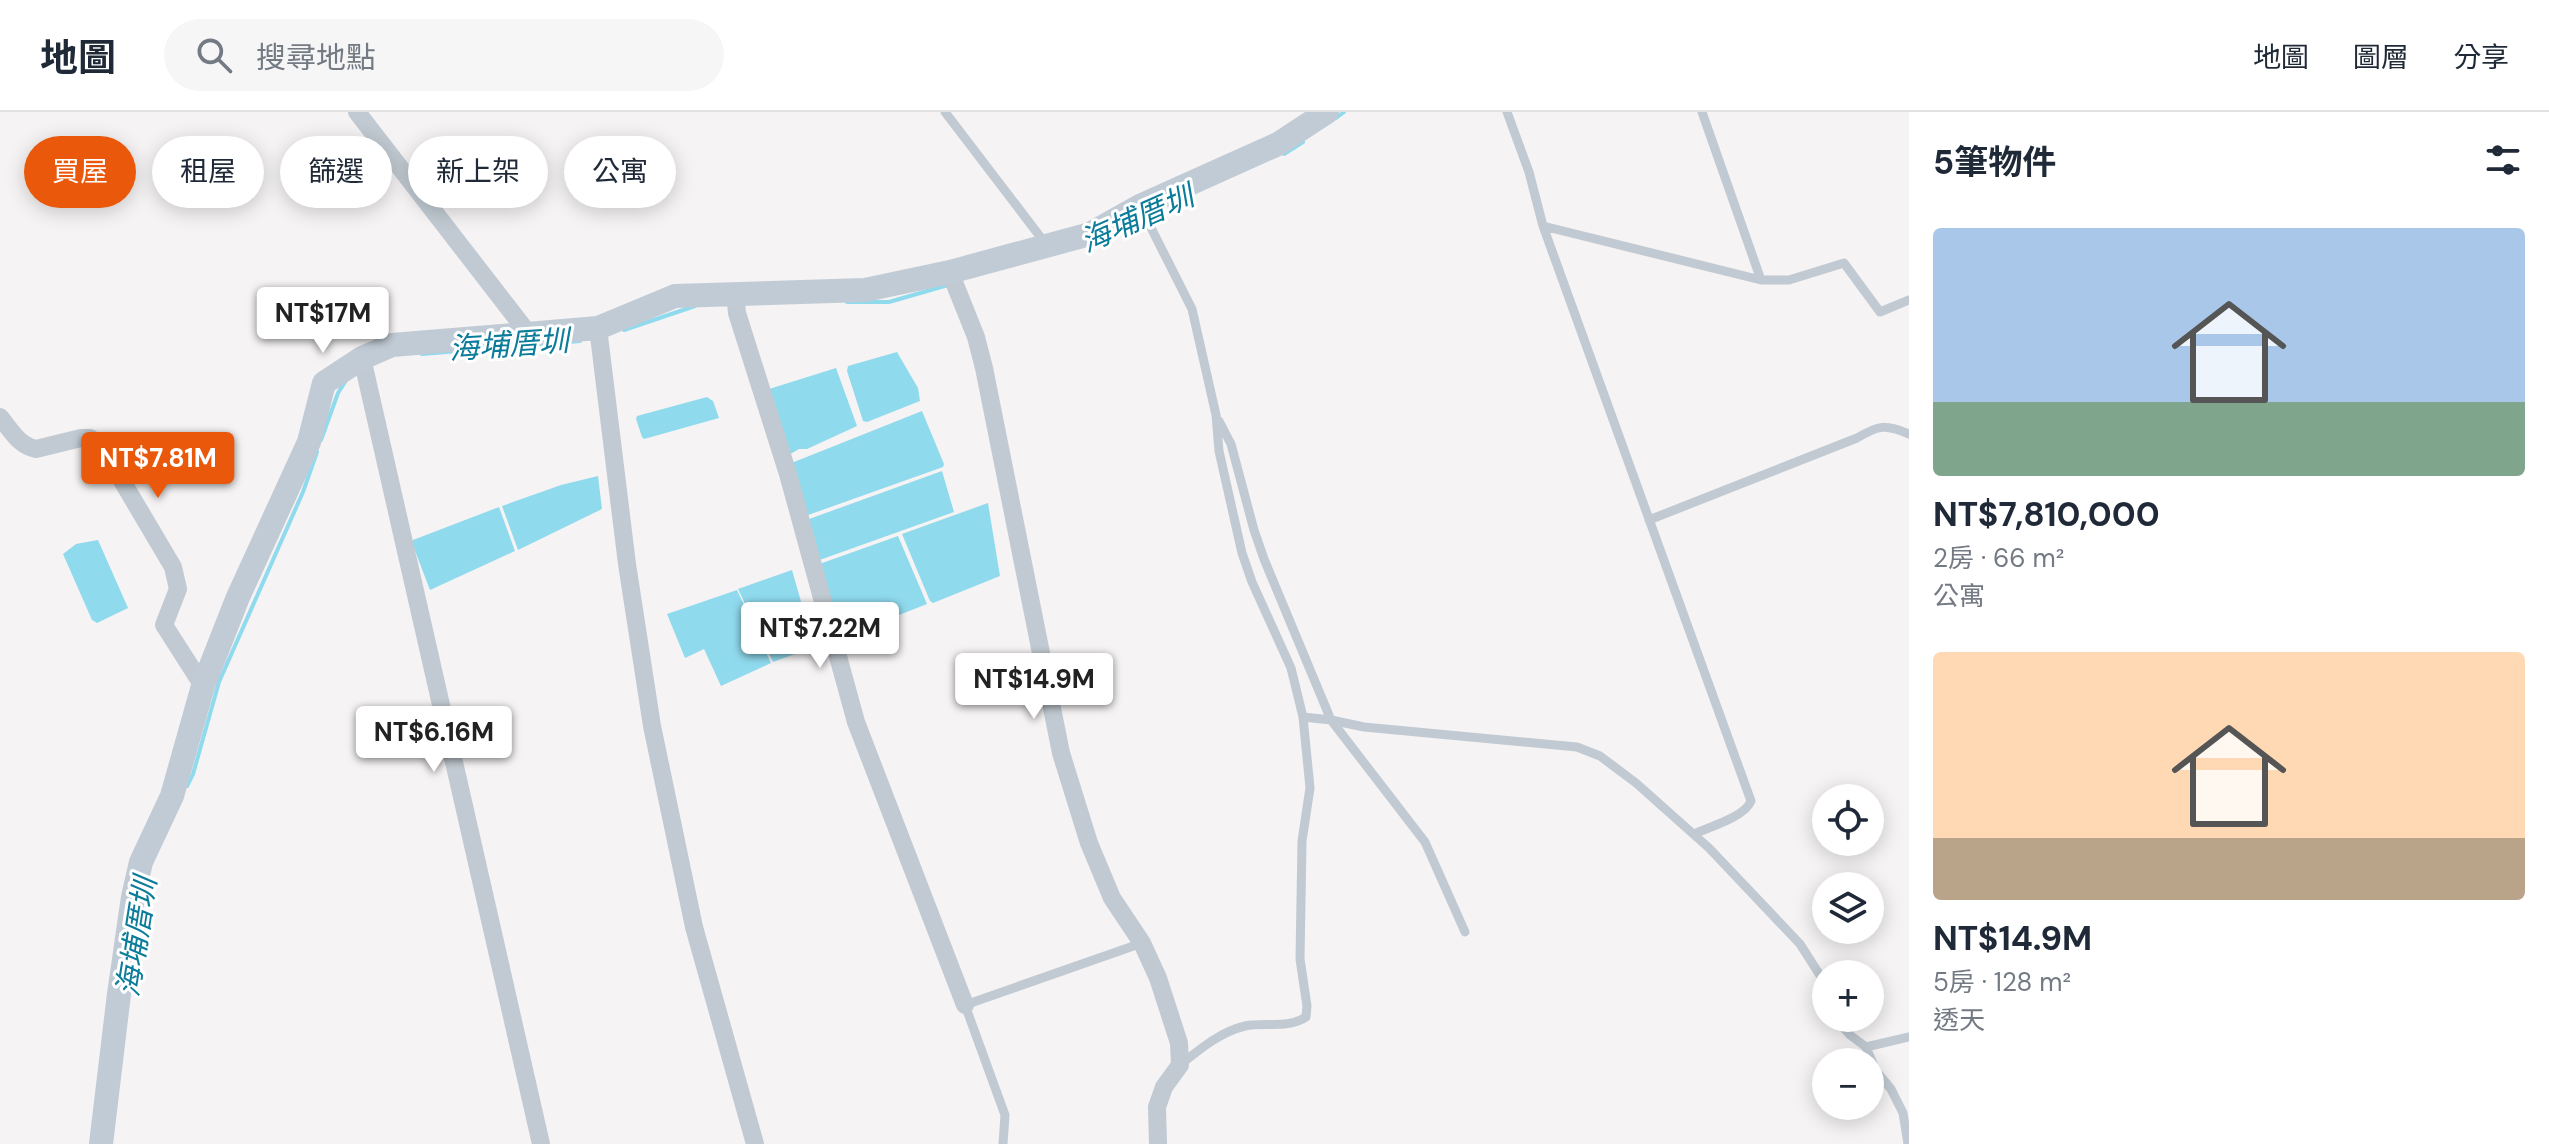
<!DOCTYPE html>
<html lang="zh-TW">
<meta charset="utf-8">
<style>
:root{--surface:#fff;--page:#f6f6f7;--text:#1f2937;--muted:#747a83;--line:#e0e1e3;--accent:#ea580c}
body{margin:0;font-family:"DM Sans","Noto Sans TC",sans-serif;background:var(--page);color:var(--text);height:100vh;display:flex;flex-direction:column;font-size:30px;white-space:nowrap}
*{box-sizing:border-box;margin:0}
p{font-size:26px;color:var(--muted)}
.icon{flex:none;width:44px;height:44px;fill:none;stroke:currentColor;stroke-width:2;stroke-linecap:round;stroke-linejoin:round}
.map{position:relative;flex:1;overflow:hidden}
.details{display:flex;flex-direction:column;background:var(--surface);width:640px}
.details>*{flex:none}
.banner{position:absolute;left:24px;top:24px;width:760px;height:72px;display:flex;gap:16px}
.fabs{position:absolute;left:1812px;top:672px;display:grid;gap:16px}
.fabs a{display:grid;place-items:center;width:72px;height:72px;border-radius:50%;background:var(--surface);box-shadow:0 4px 20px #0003;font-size:40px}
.price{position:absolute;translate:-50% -68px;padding:0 18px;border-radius:8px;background:#fff;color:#222;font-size:26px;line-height:52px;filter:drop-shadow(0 2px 4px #0008)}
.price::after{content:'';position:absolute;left:50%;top:48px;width:24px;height:18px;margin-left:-12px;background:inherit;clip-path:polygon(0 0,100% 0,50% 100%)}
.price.current{background:var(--accent);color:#fff}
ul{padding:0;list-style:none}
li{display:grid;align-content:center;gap:16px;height:424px;padding:0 24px}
li span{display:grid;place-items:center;height:248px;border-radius:8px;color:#555}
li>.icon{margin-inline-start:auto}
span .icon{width:144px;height:144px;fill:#fffc;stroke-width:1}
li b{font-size:34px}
h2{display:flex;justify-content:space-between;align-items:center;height:96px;padding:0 24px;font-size:34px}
.pill{padding:0 28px;border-radius:36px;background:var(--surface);box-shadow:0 4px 20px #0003;font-size:28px;line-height:72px}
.pill.current{background:var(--accent);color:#fff}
header{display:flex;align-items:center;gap:48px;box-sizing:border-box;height:112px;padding:0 40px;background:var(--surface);border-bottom:2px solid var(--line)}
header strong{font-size:38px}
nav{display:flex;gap:44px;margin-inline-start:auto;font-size:28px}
.search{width:560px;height:72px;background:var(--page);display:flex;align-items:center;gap:20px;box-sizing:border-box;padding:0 28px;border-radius:44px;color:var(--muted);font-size:30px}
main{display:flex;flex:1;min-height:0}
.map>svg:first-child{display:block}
.water{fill:#90daee}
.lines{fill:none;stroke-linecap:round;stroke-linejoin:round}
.stream{stroke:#90daee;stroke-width:4}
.lane{stroke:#c1cad2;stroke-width:9}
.street{stroke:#c1cad2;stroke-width:18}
.secondary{stroke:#c1cbd6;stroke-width:24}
.labels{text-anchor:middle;stroke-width:6;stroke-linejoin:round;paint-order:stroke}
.water-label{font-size:30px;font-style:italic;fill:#0c7c9b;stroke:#fff}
</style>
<header>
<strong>地圖</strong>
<div class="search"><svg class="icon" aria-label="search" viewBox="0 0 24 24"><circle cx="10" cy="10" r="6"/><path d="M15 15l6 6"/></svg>搜尋地點</div>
<nav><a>地圖</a><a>圖層</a><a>分享</a></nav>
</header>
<main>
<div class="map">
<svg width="1909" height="1032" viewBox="0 0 1909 1032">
<rect width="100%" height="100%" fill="#f5f3f3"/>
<!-- water -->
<path class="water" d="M897,240L918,276L920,289L867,310L863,309L847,259L848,254Z
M836,256L857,314L807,337H799L780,348L760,280Z
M707,285L713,289L719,306L644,327L642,325L636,307L637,304Z
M922,299L944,352L943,355L797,407L782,358L794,350Z
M942,359L954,400L814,450L798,411Z
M598,364L602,397L518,438L502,394L561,373Z
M988,391L1000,464L933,491L930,489L902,422Z
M499,395L515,439L430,478L412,431L413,428Z
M898,424L927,492L833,529L811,455Z
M98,428L128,496L97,511L92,508L63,442L76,432Z
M792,458L814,535L773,550L738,477Z
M737,478L771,551L721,574L704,537L685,546L667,502Z"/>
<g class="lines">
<!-- stream -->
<path class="stream" d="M1336,6L1344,0
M1284,42L1303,30
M847,190H889L948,173
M624,218L695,194
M422,242L580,229
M321,328L338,281L345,270
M187,674L193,662L219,570L303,380L317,340"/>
<!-- lane -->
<path class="lane" d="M945,0L1045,131
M1507,0L1529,60L1543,114L1751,689C1745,705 1709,715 1694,722
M1702,0L1761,168
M1140,94L1192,197L1216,303L1219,339L1242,441L1252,470L1291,556L1303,605L1310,676L1302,729L1300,847L1307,894L1306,905C1288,917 1264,910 1245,914C1220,920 1200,937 1180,953
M1543,114L1761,168H1789L1844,151L1880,200L1909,188
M1219,309L1231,332L1254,418L1264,447L1331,608L1425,730L1465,820
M1649,408L1857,326C1879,313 1885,312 1909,322
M1303,605L1331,608L1364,615L1577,635L1600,644L1636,671L1709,736L1800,832L1823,868L1826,880
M1835,906L1850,923L1866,935L1876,959L1891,977L1903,1001L1908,1032
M1866,935L1909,925
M1003,1032L1005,1003L965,893L1142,831"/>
<!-- street -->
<path class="street" d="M357,0L528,221
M950,160L976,225L984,256L1061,641L1089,731L1112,786L1142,831L1158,866L1179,931L1180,953L1164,975L1157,995L1158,1032
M735,181L737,201L788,362L856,610L965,893
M598,216L627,452L652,614L694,815L755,1032
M362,246L541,1032
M0,305C11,318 18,333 36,337L81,326H90L102,335L173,455L178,477L164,513L203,574"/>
<!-- secondary -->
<path class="secondary" d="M101,1032L119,882L133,785L141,750L172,684L203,574L238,485L309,330L324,271L362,246L392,233L598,216L675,184L865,178L950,160L1090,122L1140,94L1278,32L1327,0"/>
</g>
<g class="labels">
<!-- water labels -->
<g class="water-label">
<text transform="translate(1137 107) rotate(-24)" y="10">海埔厝圳</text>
<text transform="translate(509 233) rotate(-4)" y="10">海埔厝圳</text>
<text transform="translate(137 825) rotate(-81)" y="10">海埔厝圳</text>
</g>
</g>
</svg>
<div class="fabs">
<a><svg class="icon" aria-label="locate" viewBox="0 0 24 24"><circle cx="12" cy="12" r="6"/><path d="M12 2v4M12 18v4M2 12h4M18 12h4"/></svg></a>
<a><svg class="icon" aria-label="layers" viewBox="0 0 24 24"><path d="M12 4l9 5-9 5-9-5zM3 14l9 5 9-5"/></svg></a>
<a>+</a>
<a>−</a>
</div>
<b class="price" style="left:323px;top:243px">NT$17M</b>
<b class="price current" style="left:158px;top:388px">NT$7.81M</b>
<b class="price" style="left:820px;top:558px">NT$7.22M</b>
<b class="price" style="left:1034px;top:609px">NT$14.9M</b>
<b class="price" style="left:434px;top:662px">NT$6.16M</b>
<div class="banner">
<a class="pill current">買屋</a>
<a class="pill">租屋</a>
<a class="pill">篩選</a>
<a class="pill">新上架</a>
<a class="pill">公寓</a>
</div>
</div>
<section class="details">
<h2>5筆物件<svg class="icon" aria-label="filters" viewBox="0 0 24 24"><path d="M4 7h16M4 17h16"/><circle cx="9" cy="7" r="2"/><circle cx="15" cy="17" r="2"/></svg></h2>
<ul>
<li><span style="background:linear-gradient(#a9c7e8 70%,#7fa58c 0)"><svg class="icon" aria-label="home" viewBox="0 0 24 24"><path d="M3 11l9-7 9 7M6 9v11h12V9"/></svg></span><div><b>NT$7,810,000</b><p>2房 · 66 m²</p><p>公寓</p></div></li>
<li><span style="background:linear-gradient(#ffd9b3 75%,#b9a48a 0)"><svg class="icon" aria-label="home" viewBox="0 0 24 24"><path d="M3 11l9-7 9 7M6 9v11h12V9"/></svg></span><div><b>NT$14.9M</b><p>5房 · 128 m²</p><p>透天</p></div></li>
</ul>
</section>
</main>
